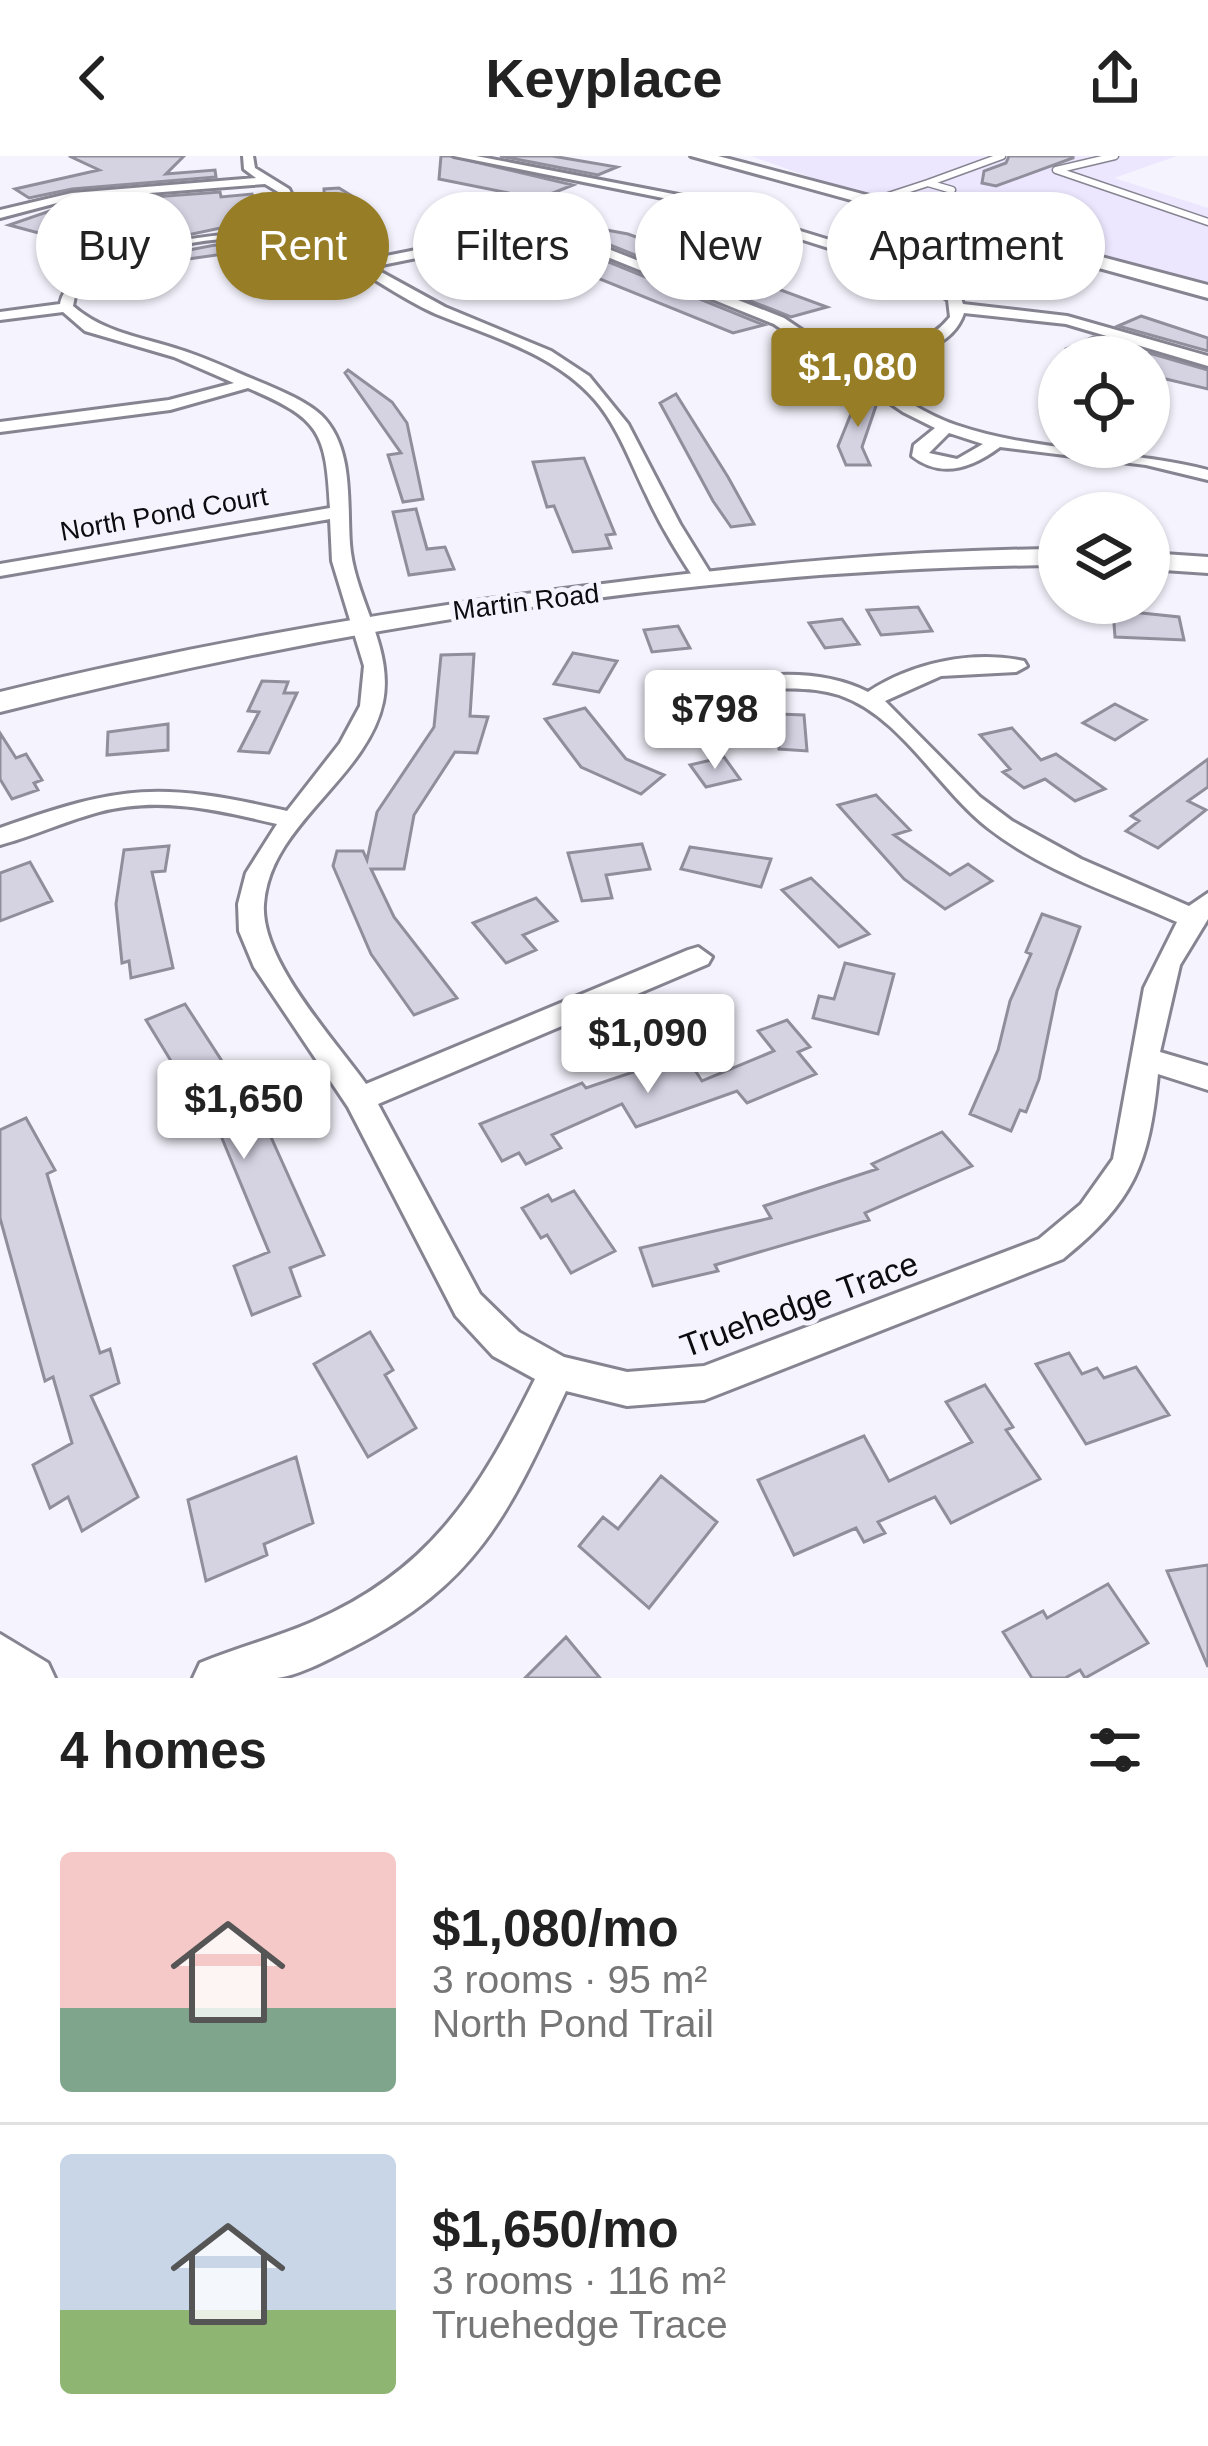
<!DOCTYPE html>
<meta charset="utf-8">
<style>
:root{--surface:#fff;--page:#f2f2f2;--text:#222;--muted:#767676;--line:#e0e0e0;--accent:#977e26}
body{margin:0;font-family:Helvetica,sans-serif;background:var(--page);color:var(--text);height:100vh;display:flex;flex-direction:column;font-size:45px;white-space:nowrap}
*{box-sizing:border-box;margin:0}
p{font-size:39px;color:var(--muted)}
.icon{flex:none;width:66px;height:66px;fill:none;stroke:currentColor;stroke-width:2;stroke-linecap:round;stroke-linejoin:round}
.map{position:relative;height:1522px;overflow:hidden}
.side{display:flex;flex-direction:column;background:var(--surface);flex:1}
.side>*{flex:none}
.hud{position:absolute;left:36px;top:36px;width:1137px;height:108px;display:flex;gap:24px}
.tools{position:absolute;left:1038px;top:180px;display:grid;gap:24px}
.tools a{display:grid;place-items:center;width:132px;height:132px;border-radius:50%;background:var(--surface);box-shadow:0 3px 9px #0004;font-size:60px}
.price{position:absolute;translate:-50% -102px;padding:0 27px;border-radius:12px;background:#fff;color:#222;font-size:39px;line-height:78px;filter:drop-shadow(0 3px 6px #0008)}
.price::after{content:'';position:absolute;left:50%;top:72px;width:36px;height:27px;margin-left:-18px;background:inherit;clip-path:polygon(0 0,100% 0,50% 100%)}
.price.on{background:var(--accent);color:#fff}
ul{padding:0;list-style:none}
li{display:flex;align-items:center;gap:36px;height:300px;padding:0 60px}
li+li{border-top:3px solid var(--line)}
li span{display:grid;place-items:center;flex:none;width:336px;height:240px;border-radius:12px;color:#555}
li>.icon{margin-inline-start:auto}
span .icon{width:144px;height:144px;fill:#fffc;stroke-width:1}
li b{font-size:51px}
h2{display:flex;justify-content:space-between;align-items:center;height:144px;padding:0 60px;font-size:51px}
.chip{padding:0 42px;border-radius:54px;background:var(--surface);box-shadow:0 3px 9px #0004;font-size:42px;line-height:108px}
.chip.on{background:var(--accent);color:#fff}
header{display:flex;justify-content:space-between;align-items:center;height:156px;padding:0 60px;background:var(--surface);font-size:54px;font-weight:600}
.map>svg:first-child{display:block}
.built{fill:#ece7fe}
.building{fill:#d5d2e2;stroke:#918e9c;stroke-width:3}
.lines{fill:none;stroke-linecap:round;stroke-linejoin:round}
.lane-casing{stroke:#878492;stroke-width:9}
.street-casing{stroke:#878492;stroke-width:6}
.secondary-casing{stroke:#878492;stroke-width:6}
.primary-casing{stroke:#878492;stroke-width:6}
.lane{stroke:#fff;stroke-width:6}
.street{fill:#fff;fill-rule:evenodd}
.secondary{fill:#fff;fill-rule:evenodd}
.primary{fill:#fff;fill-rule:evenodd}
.labels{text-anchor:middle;stroke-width:10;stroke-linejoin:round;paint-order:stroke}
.far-street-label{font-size:27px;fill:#0c0b10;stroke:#f5f3fd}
.street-label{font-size:33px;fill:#0c0b10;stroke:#f5f3fd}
</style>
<header><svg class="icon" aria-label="back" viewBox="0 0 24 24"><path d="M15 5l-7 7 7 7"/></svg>Keyplace<svg class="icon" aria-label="share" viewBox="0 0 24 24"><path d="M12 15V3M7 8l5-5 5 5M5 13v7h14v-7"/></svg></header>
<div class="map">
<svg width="1208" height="1522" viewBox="0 0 1208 1522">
<rect width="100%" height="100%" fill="#f5f3fd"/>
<!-- built -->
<path class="built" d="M751,0H1177L1114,22L1208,52V138L942,68Z"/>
<!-- building -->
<path class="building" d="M69,0H184L166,18L215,14L216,21L72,33L29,42L15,33L99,14Z
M441,0H450L573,29L538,43L439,23Z
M500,0H552L617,11L598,19Z
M1009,0H1073V2L996,30L982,27L984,15L1006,7Z
M339,32L357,43L355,81L325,77L324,33Z
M220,36L221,41L252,38L258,64L145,88L88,109L76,97L91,91L9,69L73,47Z
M494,64L574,68L628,78L827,151L791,161L600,85L531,76H494Z
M215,89L231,91V97L174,105L124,136H116L104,125L163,99Z
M495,93L594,100L764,169L733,177L583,116L573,119L528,103L495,104Z
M1141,160L1208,182V195L1118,170Z
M1093,181L1131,192L1111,201H1097L1068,192Z
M1149,197L1208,214V233L1149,219Z
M348,214L392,246L407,267L423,343L403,346L388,299L401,297L345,217Z
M861,233L878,244L862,291L870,309H846L838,290Z
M676,238L728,321L754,368L731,371L713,345L660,247Z
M584,302L615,378L606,379L611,392L573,396L554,350L547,351L533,306Z
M416,353L427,393L445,391L454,413L409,419L393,356Z
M918,451L932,475L881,479L867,454Z
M1113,454L1179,461L1184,484L1115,481Z
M842,463L859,488L825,492L809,467Z
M678,470L690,492L652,496L644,474Z
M573,497L617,505L599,536L554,528Z
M474,498L470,560L488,561L477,597L455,596L414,659L404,713H371L394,761L457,842L414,859L371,798L333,710L337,695H363L367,704L377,656L434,571L441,499Z
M262,525L288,526L284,537H297L269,597L239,595L259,556L248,555Z
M1115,548L1146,564L1115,584L1083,567Z
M585,552L626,603L664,619L641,638L581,611L545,563Z
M778,558L804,559L807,595L779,593Z
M168,568V594L107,599L108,576Z
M1012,572L1041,604L1056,598L1105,633L1075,645L1045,623L1024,632L1003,616L1010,613L980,579Z
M0,577L16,602L26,598L42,624L34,627L38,634L12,643L0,623Z
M724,601L740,623L706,631L690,609Z
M1208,603V631L1188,645L1206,654L1158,692L1126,675L1139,665L1131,660Z
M876,639L910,674L894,679L950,719L968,708L992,725L945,753L904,723L838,649Z
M642,688L650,713L606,719L612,742L582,745L568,697Z
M169,690L165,715L152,716L173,812L131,822L129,805L122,807L116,748L124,694Z
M690,691L771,703L761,731L681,713Z
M30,706L52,745L0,765V717Z
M811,722L869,778L839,791L782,734Z
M536,742L557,765L523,779L536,794L506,807L473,767Z
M1042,758L1080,771L1057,835L1039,923L1026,956L1020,954L1011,975L970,958L998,894L1010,845L1031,798L1026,796Z
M845,807L894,818L878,878L813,862L819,840L834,843Z
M185,848L270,979L324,1099L290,1112L300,1140L252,1159L234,1110L269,1096L219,975L215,977L146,864Z
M787,864L810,891L798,896L816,918L747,947L737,935L636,971L622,948L552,979L561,992L526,1008L519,997L502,1005L480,968L582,927L586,932L639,914L644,921L689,905L702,925L774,895L758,875Z
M26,962L55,1014L47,1018L82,1137L100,1197L110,1193L119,1227L91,1240L138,1341L82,1375L68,1341L50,1352L33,1309L72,1287L53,1221L45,1225L0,1062V974Z
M942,976L972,1010L865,1057L869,1064L715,1109L718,1115L653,1130L640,1092L771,1062L764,1050L877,1013L872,1008Z
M574,1035L615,1095L571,1117L547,1079L541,1082L522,1052L548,1039L552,1045Z
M370,1176L393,1214L385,1219L416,1272L368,1301L314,1208Z
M1069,1197L1082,1218L1097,1212L1104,1222L1136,1211L1169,1259L1086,1288L1036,1208Z
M985,1229L1013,1271L1006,1274L1040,1323L951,1367L935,1341L878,1366L885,1377L864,1386L856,1372L794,1399L758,1324L864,1280L889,1325L972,1286L946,1246Z
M296,1301L313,1367L264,1388L267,1399L206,1425L188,1344Z
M661,1320L717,1366L649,1452L579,1390L603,1361L618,1373Z
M1208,1409V1511L1167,1415Z
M1108,1428L1148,1487L1085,1522L1080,1514L1065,1522H1032L1003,1476L1043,1455L1047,1462Z
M566,1481L600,1522H525Z"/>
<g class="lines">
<defs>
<path id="lane" d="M1115,0L1056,14L1208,66
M952,34L928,27L1002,0
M870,46L928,27
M1056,74L1076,65"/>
<path id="street" d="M243,0H253L255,12L289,33L296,47L271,78L332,91L361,105L481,81L530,80L598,89L784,162L842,201C881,194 924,194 950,161L948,144L911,118L683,46L454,0H476L689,41L921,112L960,139L963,148L1067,160L1208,200V210L1066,168L964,157C950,200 891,201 853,208C885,230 918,256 956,269C1035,296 1123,293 1208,314V324L1146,309L1000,291C972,312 941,323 912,300L914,289L935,272L903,256L774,168L595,96L530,88L481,89L372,111L445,151L551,195L589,220L628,268L680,368L714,423L704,429L697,427C679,399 661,371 647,340C631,308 619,272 595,244C554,197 492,181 436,158C397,141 364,113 324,97C244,66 140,86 75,140L73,150C104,177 142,181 181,194C210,203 237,217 265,228C283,236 306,245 321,259C354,291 347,346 350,388C354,442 394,491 383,546C367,623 270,667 264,748C260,804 334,883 366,928L688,794L698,791L712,801L708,808L378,948L480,1138L519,1176L564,1201L627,1216L704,1210L1039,1083L1081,1048L1113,1003L1144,832L1177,766C1114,738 1043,715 988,672C938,633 901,560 839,539C804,528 756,532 721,542C706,546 694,556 678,553V543C732,517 813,508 868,536C912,507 972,494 1024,505L1027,510L1016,516L941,520L885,545L980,641L1012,665L1081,703L1189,750L1208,737V763L1180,809L1160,896L1208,910V934L1158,918C1149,1009 1134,1045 1063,1103L704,1244L627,1250L566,1235C509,1356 479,1427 353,1491C331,1502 301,1519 277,1522C250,1522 220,1522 193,1522L200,1507C236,1492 275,1482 312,1466C432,1414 479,1335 535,1223L493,1200L456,1160L348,951L254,811L239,775L238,748L246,717L277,668C217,654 160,640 99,656C65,665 34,680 0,689V672C123,628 161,626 287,655L340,587L360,550L364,510L332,405L330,363L0,420V408L330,352C326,275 320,263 248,232L170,254L0,276V266L169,244L234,227L174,201L85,175L63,156L0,164V156L60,148C71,93 213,77 259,77L284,47L280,37L265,28L72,43L0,62V54L72,37L256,22L244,13ZM949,277L983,288L957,303L929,297Z
M0,1478L48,1507L55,1522H0Z"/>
<path id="secondary" d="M1059,393V409C708,412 340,471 0,556V536C199,487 400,453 603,428C755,409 906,394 1059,393Z
M1149,397L1208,401V417L1149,413Z"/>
<path id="primary" d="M691,0H718L1208,129V142Z"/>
</defs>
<!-- lane casing -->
<use href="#lane" class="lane-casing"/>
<!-- street casing -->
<use href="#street" class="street-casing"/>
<!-- secondary casing -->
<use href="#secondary" class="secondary-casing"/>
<!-- primary casing -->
<use href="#primary" class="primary-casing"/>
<!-- lane -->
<use href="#lane" class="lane"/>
<!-- street -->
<use href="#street" class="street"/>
<!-- secondary -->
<use href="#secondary" class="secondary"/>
<!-- primary -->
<use href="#primary" class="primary"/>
</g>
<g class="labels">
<!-- far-street labels -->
<g class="far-street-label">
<text transform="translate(164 358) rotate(-10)" y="9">North Pond Court</text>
<text transform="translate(526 446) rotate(-7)" y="9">Martin Road</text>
</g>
<!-- street labels -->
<g class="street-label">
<text transform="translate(799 1148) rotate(-20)" y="12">Truehedge Trace</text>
</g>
</g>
</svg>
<div class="tools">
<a><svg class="icon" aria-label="locate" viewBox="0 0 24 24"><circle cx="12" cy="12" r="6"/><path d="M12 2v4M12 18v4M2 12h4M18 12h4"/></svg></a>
<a><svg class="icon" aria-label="layers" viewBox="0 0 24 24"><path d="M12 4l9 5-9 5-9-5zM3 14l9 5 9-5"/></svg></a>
</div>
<b class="price on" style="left:858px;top:274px">$1,080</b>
<b class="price" style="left:715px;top:616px">$798</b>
<b class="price" style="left:648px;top:940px">$1,090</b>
<b class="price" style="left:244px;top:1006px">$1,650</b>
<div class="hud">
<a class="chip">Buy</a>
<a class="chip on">Rent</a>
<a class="chip">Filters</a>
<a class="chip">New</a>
<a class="chip">Apartment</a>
</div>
</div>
<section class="side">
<h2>4 homes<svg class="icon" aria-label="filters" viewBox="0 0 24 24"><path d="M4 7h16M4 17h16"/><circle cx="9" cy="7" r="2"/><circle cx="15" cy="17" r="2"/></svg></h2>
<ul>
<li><span style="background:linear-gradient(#f6c9c9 65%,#7fa58c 0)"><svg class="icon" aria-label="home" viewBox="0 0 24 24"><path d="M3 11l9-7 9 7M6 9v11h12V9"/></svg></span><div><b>$1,080/mo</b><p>3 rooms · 95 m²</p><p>North Pond Trail</p></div></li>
<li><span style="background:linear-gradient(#c9d6e8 65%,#8fb573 0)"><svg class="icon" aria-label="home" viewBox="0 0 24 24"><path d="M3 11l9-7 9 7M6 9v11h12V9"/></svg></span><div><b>$1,650/mo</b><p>3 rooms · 116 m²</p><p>Truehedge Trace</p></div></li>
</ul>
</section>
